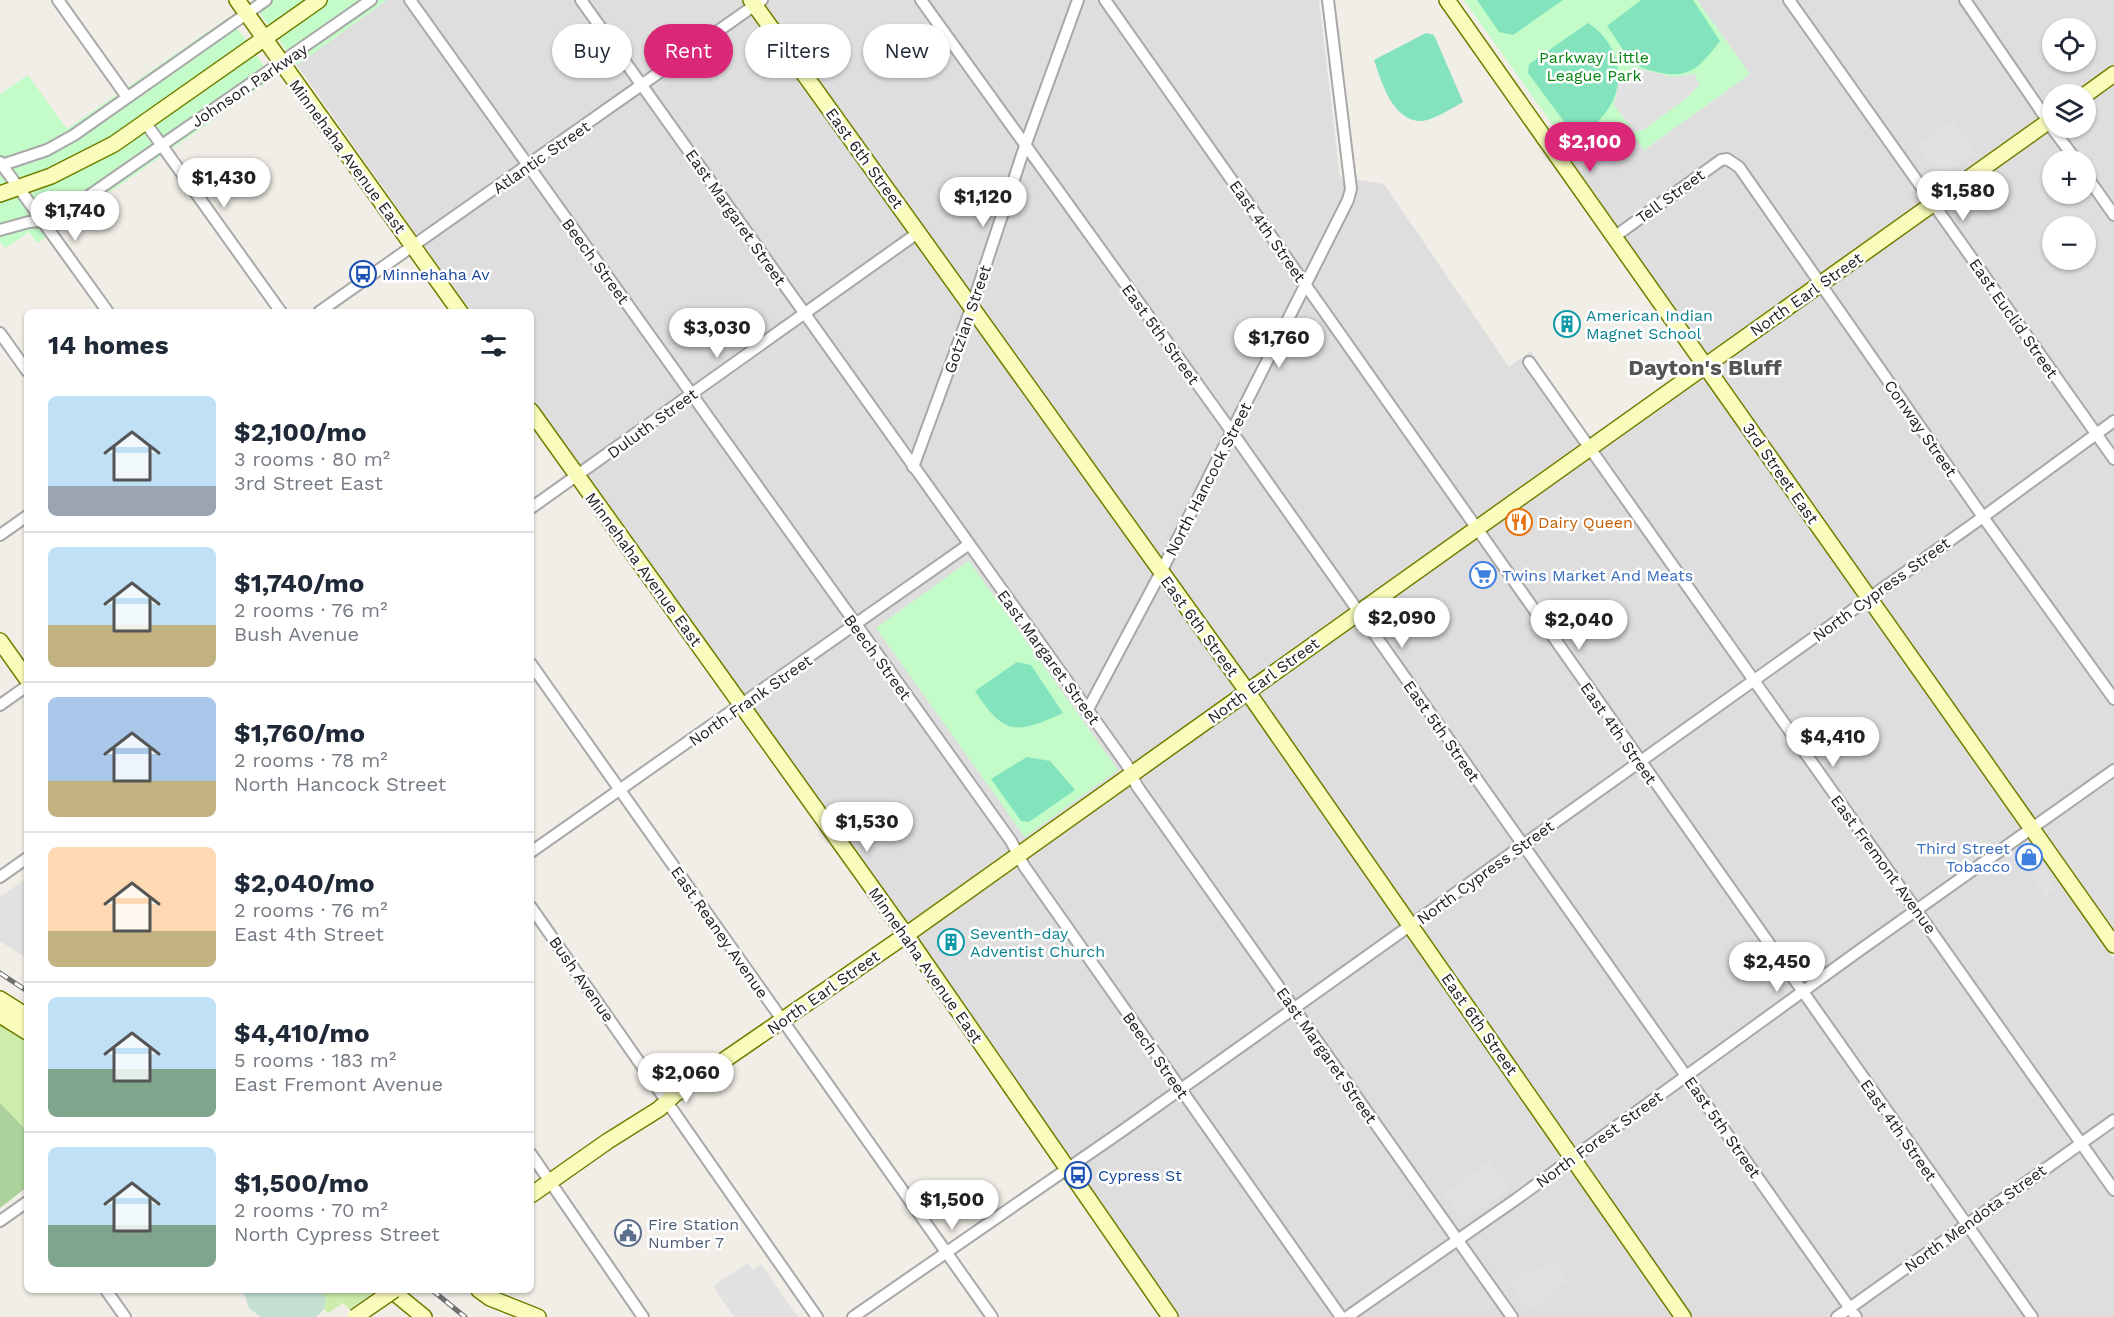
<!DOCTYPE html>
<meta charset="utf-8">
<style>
:root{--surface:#fff;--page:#f6f6f7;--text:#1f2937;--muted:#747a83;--line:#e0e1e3;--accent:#db2777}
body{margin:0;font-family:"Work Sans",sans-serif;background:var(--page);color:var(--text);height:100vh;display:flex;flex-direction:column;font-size:22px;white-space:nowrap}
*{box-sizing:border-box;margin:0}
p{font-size:20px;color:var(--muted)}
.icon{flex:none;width:33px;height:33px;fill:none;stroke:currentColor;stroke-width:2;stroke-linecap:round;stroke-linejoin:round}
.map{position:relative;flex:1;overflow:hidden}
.panel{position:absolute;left:24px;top:309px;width:510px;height:984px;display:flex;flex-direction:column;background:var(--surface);border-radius:9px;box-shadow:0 2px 4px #0004}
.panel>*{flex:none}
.top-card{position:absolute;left:552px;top:24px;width:570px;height:54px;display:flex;gap:12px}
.buttons{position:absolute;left:2042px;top:18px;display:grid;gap:12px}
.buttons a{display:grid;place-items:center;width:54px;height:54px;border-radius:50%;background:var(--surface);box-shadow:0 2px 4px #0004;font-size:30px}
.price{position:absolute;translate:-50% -51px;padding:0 14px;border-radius:21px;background:#fff;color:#222;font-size:20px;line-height:39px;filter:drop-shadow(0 2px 3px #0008)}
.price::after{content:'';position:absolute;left:50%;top:36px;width:18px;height:14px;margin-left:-9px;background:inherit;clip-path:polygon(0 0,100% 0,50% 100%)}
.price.on{background:var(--accent);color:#fff}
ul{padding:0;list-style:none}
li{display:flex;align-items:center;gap:18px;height:150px;padding:0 24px}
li+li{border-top:2px solid var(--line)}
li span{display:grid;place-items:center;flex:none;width:168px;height:120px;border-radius:9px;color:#555}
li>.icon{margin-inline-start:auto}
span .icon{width:72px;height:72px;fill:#fffc;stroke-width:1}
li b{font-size:26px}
h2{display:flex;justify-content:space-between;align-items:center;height:72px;padding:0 24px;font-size:26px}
.pill{padding:0 21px;border-radius:27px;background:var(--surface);box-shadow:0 2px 4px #0004;font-size:21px;line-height:54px}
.pill.on{background:var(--accent);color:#fff}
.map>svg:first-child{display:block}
.residential{fill:#dfdede;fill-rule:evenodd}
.grass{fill:#ccedac}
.forest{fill:#abd29a}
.wetland{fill:#c3e0d3}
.park{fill:#c3fcc8}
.pitch{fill:#82e3bd}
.parking{fill:#e1e1e1}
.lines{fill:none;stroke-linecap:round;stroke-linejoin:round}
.street-casing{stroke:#a8a8a8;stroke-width:14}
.secondary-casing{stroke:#717f01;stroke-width:18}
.street{stroke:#fff;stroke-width:10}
.secondary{stroke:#f9fcba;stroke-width:15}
.rail-casing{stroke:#6f6f6f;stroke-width:5}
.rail{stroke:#fff;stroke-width:3;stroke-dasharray:9;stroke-linecap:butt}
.secondary-bridge-casing{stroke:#717f01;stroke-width:18;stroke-linecap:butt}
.secondary-bridge{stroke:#f9fcba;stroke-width:15}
.labels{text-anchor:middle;stroke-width:5;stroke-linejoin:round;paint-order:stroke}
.park-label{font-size:16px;fill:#078612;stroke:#fff}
.street-label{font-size:16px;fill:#212121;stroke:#fff}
.transit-label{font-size:16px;fill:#164399;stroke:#fff;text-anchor:start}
.culture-label{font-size:16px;fill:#0d838f;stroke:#fff;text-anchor:start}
.food-label{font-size:16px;fill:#c56008;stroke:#fff;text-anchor:start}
.shop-label{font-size:16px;fill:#366cbe;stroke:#fff;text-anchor:start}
.service-label{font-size:16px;fill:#4e5e75;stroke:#fff;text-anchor:start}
.district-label{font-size:22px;font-weight:bold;fill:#545454;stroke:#fff}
</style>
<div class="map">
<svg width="2114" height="1317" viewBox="0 0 2114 1317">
<rect width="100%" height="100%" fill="#f1eee7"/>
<!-- residential -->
<path class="residential" d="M387,0H1319L1340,177L1384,184L1509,367L1531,351L1588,438L1694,363L2114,959V1317H1177L531,398V312H471L297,65Z
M1697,0H2114V936L1572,164L1626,125L1644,150L1750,74ZM2052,28H2085V62H2052ZM2052,94H2085V128H2052ZM2052,160H2085V194H2052ZM2052,226H2085V260H2052Z"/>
<!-- grass -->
<path class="grass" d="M0,1022L27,1039V1131L0,1103Z
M320,1290H377L349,1309L343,1303L328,1313L324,1309L326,1299Z"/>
<!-- forest -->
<path class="forest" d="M0,1103L27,1131V1187L0,1208Z"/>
<!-- wetland -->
<path class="wetland" d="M243,1290H320L326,1299L324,1309L316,1317H261L249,1308Z"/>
<!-- park -->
<path class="park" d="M254,0H387L297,65L252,2Z
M1464,0H1697L1750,74L1644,150L1626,125L1577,159Z
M229,17L273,78L37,243L29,232L5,248L0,242V94L28,75L67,129Z
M969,561L1118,770L1025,837L876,628Z"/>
<!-- pitch -->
<path class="pitch" d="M1477,0H1563L1513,35L1499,32Z
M1641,0H1693L1720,41C1699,68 1689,81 1653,71C1645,69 1638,67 1632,61C1623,51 1615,37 1607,26Z
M1588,23C1621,44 1629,87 1602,117C1595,126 1585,132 1577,139L1528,73L1529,64Z
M1426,33L1434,35L1463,102C1452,108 1431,122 1419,121C1392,119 1381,81 1374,60Z
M1017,662L1031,665L1063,713C1015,735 1004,735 975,691Z
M1027,757L1050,761L1075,790L1029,822L1021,821L991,779Z"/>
<!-- parking -->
<path class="parking" d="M1633,67L1673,77L1694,74L1700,84L1687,98L1643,130L1634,132L1614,105L1620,76Z
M1953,120L1975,153L1939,177L1917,144Z
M2039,863L2057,890L2046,897L2028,871Z
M27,878V959L0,941V897Z
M1490,1161L1510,1188L1463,1221L1444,1194Z
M1552,1259L1568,1281L1529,1310L1510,1283L1526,1271L1529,1275Z
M748,1263L753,1270L761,1264L798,1317H734L713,1286Z"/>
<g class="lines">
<defs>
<path id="street" d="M58,0L127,97
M410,0L1011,841L1024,866L1341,1317
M581,0L1127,765L1137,786L1512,1317
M921,0L1232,432L1856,1317
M1105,0L2032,1317
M1789,0L2114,459
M1965,0L2052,127
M145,122L281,312
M2052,128L2076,160
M0,162L108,312
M2,165L47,150L74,135L266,0
M2085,174L2114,215
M0,230L29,222L54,220L371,0
M1614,237L1721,160L1727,159L1739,167L1983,517L2114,699
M319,312L762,0
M0,333L27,371
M1529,362L2114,1190
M913,467L972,306L1025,146L1078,0
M531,508L919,232
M0,535L27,516
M531,664L992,1317
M0,705L27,686
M1087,711L1161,572L1348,200L1351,189L1328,0
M531,852L968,545
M0,877L27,858
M531,907L817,1317
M531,1154L643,1317
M0,1221L27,1202
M106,1290L125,1317
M853,1317L1122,1131L1983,517L2114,421
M1347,1317L1515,1200L1860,950L2114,770
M1837,1317L2114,1120"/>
<path id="secondary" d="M237,0L460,312
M751,0L1247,691L1683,1317
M1447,0L2114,945
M2085,95L2114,74
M0,194L51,176L114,144L319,0
M531,411L906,935L1170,1317
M0,641L27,679
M0,999L27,1016
M0,1015L27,1032
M531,1195L608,1141L659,1109L675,1094L906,935L2052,119
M391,1290L424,1317
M479,1290L490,1298L538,1317"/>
</defs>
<!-- street casing -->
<use href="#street" class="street-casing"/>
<!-- secondary casing -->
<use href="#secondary" class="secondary-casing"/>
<!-- street -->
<use href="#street" class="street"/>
<!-- secondary -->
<use href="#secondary" class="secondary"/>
<defs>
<path id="rail" d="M0,973L27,991
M432,1290L465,1317"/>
</defs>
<!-- rail casing -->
<use href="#rail" class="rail-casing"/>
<!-- rail -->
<use href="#rail" class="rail"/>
<defs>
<path id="secondary-bridge" d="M355,1317L394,1290"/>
</defs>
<!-- secondary-bridge casing -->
<use href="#secondary-bridge" class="secondary-bridge-casing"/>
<!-- secondary-bridge -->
<use href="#secondary-bridge" class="secondary-bridge"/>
</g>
<!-- icons -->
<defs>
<symbol id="bus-ring" viewBox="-11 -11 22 22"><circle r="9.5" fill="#fff" stroke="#1a4fb4" stroke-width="1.5"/><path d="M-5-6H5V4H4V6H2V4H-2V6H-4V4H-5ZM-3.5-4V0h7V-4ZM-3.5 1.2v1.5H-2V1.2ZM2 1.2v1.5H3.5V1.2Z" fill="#1a4fb4"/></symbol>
<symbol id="building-ring" viewBox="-11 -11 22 22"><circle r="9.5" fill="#fff" stroke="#0f9aa8" stroke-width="1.5"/><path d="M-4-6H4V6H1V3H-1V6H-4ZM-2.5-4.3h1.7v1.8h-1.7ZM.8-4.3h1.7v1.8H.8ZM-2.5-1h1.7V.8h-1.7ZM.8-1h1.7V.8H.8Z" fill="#0f9aa8"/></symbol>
<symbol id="restaurant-ring" viewBox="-11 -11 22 22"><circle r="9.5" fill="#fff" stroke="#e8710a" stroke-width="1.5"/><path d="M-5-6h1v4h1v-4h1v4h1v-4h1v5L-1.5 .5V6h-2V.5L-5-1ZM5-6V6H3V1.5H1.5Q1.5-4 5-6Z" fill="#e8710a"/></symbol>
<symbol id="supermarket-ring" viewBox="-11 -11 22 22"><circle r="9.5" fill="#fff" stroke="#3f7fe0" stroke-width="1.5"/><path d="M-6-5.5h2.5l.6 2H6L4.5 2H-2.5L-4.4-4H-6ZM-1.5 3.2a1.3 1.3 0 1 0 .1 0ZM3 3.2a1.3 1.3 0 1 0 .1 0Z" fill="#3f7fe0"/></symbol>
<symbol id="shop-ring" viewBox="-11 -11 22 22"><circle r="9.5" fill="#fff" stroke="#3f7fe0" stroke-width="1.5"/><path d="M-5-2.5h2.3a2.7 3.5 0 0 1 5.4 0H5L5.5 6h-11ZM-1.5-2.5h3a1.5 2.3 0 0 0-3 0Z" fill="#3f7fe0"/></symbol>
<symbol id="civic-ring" viewBox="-11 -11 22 22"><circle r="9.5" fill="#fff" stroke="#5c6f8a" stroke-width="1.5"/><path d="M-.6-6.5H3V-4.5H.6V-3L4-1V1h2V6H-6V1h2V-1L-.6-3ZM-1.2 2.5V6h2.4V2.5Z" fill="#5c6f8a"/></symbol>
</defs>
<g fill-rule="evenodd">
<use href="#bus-ring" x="348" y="259" width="30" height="30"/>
<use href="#building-ring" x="1552" y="309" width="30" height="30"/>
<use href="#restaurant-ring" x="1504" y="507" width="30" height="30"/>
<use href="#supermarket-ring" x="1468" y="560" width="30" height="30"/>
<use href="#shop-ring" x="2014" y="842" width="30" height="30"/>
<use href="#building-ring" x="936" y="927" width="30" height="30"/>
<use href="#bus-ring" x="1063" y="1160" width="30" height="30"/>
<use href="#civic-ring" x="613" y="1218" width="30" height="30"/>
</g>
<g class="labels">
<!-- park labels -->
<g class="park-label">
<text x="1594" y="63">Parkway Little<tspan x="1594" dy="18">League Park</tspan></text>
</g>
<!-- street labels -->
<g class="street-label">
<text transform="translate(249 85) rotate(-34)" y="6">Johnson Parkway</text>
<text transform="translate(348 156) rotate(54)" y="6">Minnehaha Avenue East</text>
<text transform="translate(541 157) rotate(-35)" y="6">Atlantic Street</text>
<text transform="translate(865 158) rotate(54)" y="6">East 6th Street</text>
<text transform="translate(1670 196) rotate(-36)" y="6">Tell Street</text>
<text transform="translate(736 217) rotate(55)" y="6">East Margaret Street</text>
<text transform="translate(1268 231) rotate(55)" y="6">East 4th Street</text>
<text transform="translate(596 261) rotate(54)" y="6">Beech Street</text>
<text transform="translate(1806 294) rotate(-35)" y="6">North Earl Street</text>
<text transform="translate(2014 318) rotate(55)" y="6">East Euclid Street</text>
<text transform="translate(967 319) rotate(-71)" y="6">Gotzian Street</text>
<text transform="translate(1161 334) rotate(54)" y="6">East 5th Street</text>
<text transform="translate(652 423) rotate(-36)" y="6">Duluth Street</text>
<text transform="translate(1921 428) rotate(55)" y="6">Conway Street</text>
<text transform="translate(1781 473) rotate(55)" y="6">3rd Street East</text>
<text transform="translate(1208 479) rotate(-63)" y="6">North Hancock Street</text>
<text transform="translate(644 569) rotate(54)" y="6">Minnehaha Avenue East</text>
<text transform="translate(1881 589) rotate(-36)" y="6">North Cypress Street</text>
<text transform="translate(1200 626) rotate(54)" y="6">East 6th Street</text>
<text transform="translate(878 657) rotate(54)" y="6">Beech Street</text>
<text transform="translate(1049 657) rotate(54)" y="6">East Margaret Street</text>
<text transform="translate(1263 680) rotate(-36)" y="6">North Earl Street</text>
<text transform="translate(750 700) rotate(-35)" y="6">North Frank Street</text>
<text transform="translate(1442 731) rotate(55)" y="6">East 5th Street</text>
<text transform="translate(1619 733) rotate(55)" y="6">East 4th Street</text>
<text transform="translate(1884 864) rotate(54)" y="6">East Fremont Avenue</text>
<text transform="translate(1485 872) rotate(-36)" y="6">North Cypress Street</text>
<text transform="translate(720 932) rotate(55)" y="6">East Reaney Avenue</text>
<text transform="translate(926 965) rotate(55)" y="6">Minnehaha Avenue East</text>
<text transform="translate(582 979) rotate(55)" y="6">Bush Avenue</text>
<text transform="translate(823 992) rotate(-35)" y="6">North Earl Street</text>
<text transform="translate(1480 1024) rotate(55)" y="6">East 6th Street</text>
<text transform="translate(1156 1055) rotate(55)" y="6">Beech Street</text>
<text transform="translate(1327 1055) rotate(55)" y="6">East Margaret Street</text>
<text transform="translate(1723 1127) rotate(55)" y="6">East 5th Street</text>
<text transform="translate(1899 1130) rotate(55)" y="6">East 4th Street</text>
<text transform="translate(1599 1139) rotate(-36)" y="6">North Forest Street</text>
<text transform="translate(1975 1218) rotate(-36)" y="6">North Mendota Street</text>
</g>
<!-- transit labels -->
<g class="transit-label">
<text x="382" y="280">Minnehaha Av</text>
<text x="1098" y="1181">Cypress St</text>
</g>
<!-- culture labels -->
<g class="culture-label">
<text x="1586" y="321">American Indian<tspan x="1586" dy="18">Magnet School</tspan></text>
<text x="970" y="939">Seventh-day<tspan x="970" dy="18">Adventist Church</tspan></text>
</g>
<!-- food labels -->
<g class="food-label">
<text x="1538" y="528">Dairy Queen</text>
</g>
<!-- shop labels -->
<g class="shop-label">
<text x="1502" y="581">Twins Market And Meats</text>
<text x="2010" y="854" text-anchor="end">Third Street<tspan x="2010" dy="18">Tobacco</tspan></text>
</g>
<!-- service labels -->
<g class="service-label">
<text x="648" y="1230">Fire Station<tspan x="648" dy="18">Number 7</tspan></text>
</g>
<!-- district labels -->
<g class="district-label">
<text x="1705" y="375">Dayton's Bluff</text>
</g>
</g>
</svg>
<div class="buttons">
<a><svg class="icon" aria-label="locate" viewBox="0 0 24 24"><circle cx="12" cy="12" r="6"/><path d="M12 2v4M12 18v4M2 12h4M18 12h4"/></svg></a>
<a><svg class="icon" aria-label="layers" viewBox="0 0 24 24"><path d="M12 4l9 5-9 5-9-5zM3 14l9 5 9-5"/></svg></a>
<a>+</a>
<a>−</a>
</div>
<b class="price on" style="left:1590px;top:173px">$2,100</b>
<b class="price" style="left:224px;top:209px">$1,430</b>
<b class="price" style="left:1963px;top:222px">$1,580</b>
<b class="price" style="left:983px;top:228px">$1,120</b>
<b class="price" style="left:75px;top:242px">$1,740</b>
<b class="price" style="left:717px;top:359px">$3,030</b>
<b class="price" style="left:1279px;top:369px">$1,760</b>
<b class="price" style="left:1402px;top:649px">$2,090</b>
<b class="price" style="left:1579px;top:651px">$2,040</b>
<b class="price" style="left:1833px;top:768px">$4,410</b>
<b class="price" style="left:867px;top:853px">$1,530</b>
<b class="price" style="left:1777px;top:993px">$2,450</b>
<b class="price" style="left:686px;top:1104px">$2,060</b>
<b class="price" style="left:952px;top:1231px">$1,500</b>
<div class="top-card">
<a class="pill">Buy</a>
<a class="pill on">Rent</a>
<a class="pill">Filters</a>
<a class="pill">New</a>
</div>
<section class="panel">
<h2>14 homes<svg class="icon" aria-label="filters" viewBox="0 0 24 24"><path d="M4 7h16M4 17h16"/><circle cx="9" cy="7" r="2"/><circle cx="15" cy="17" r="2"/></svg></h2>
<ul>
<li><span style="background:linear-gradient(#bfe0f5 75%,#9aa5b1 0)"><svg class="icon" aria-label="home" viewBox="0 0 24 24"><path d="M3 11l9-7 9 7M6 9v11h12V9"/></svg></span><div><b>$2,100/mo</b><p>3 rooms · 80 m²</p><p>3rd Street East</p></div></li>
<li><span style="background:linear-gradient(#bfe0f5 65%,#c2b280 0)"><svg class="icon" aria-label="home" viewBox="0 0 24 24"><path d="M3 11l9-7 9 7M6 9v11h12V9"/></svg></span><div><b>$1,740/mo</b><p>2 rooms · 76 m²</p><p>Bush Avenue</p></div></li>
<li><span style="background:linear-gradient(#a9c7e8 70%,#c2b280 0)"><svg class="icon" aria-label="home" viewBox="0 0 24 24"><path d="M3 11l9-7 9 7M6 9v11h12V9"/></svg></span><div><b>$1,760/mo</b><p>2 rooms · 78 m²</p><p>North Hancock Street</p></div></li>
<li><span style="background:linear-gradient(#ffd9b3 70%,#c2b280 0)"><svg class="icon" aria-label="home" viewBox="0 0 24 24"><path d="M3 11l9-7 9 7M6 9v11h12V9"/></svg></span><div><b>$2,040/mo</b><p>2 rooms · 76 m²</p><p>East 4th Street</p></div></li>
<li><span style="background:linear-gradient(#bfe0f5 60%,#7fa58c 0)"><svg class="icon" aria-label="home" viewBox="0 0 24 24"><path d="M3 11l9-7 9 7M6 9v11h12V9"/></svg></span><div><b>$4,410/mo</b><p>5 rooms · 183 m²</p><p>East Fremont Avenue</p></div></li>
<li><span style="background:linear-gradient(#bfe0f5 65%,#7fa58c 0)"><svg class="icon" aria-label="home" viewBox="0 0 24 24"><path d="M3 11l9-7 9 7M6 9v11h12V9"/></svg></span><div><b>$1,500/mo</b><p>2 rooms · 70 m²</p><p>North Cypress Street</p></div></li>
</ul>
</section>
</div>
